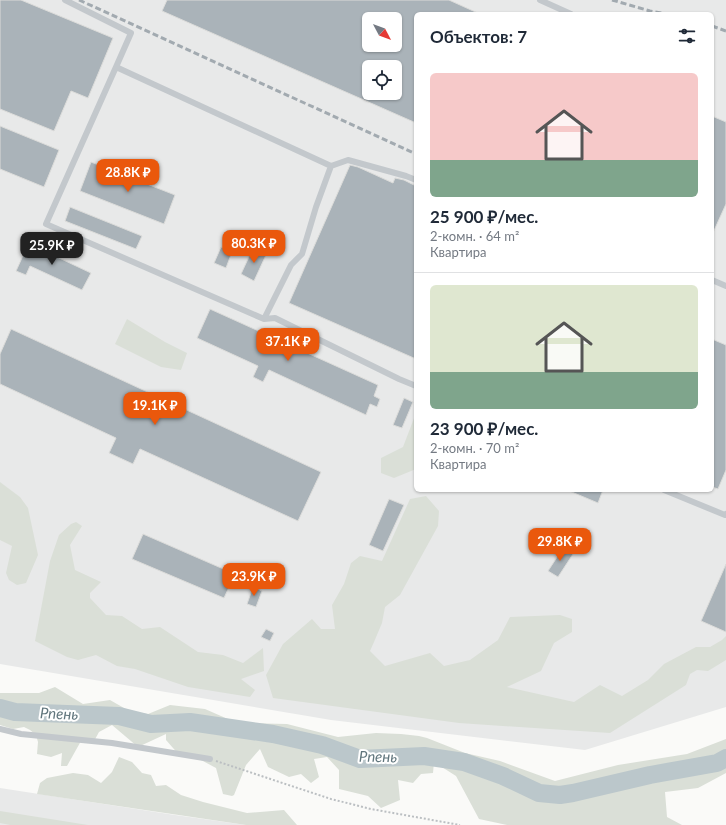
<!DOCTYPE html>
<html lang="ru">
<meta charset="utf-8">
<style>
:root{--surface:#fff;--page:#f6f6f7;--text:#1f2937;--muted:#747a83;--line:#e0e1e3;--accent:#ea580c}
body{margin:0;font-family:Lato,sans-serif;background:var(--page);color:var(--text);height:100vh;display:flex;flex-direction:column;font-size:15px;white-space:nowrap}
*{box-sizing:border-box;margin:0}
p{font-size:13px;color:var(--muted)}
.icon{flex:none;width:22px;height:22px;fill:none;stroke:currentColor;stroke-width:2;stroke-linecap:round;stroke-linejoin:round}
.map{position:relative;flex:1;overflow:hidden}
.details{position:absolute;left:414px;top:12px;width:300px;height:480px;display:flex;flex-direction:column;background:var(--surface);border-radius:6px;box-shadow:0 1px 3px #0004}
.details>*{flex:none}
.needle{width:26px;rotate:131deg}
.buttons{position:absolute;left:362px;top:12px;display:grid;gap:8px}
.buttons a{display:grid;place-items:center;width:40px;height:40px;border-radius:6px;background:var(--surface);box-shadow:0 1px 3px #0004;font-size:20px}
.price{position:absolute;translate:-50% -34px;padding:0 9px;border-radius:8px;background:var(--accent);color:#fff;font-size:13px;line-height:26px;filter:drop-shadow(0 1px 2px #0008)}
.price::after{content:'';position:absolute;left:50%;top:24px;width:12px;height:9px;margin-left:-6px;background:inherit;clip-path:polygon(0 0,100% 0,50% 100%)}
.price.current{background:#222;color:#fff}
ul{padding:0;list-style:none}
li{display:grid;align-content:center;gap:8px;height:212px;padding:0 16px}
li+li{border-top:1px solid var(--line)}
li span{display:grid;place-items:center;height:124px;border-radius:6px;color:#555}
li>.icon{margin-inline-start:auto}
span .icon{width:72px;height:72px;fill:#fffc;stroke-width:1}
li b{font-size:17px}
h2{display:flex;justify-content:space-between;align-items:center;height:48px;padding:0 16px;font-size:17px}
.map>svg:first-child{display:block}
.built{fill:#e8e9e9;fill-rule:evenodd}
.green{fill:#dadfd7}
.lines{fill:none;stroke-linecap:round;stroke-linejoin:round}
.river{stroke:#bbc7cb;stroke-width:18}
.building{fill:#aab3b9;stroke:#dcdcda;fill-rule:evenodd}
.path{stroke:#bbbfc2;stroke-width:2;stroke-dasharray:2 2;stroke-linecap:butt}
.lane{stroke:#c3c8cc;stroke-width:6}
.rail{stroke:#a2aab0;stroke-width:3;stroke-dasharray:6 3;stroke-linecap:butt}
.labels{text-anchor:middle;stroke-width:4;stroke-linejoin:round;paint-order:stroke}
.water-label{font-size:15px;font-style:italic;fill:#60757c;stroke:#fff}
</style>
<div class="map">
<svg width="726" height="825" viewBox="0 0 726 825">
<rect width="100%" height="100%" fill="#fafaf8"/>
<!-- built -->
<path class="built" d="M0,0H726V707L585,750L331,720L0,664ZM416,14H712V490H416ZM369,19H395V45H369ZM369,67H395V93H369Z
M0,788L175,815L246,825H0Z"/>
<!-- green -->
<path class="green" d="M127,319L165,342L187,353L181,370L161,367L115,344Z
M416,413V469L394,478L381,473V458L403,447Z
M0,482L20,497L28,508L38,555L26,583L17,585L9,580L6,573L12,546L0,540Z
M426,496L439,511L438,526L400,595L385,607L382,623L374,642L370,651L385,666L430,653L444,666L470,660L498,640L510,617L560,615L572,619V632L554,643L541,671L507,687L574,702L600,685L622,696L648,680L664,664L696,647H710L722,640L726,636V660L708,671L697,670L690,674L686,685L610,733L459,723L273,698L266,675L283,644L312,619L321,629H335L332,605L344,584L351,563L360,556L382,561L410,499Z
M76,522L82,526L70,545L75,570L101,582L90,593V598L106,615L122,616L142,629L160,627L198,652L223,655L243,663L263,648L264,671L241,679L255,690L250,697L188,687L135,669L117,666L96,655L78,660L67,657L35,641L50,561L59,535L71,524Z
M55,687L83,704L110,700L131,712L148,714L170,705L205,709L237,723L287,724L338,737L376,733L401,734L419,736L427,738L465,753L500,761L555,781L618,765L687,754L726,739V773L698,788L665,792L667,817L682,825H507L479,819L456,776L434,762L433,773L421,774L413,783L398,780L400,800L381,808L368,796L339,789V770L327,757L314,759L319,777L311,783L301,774L289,777L268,767L260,749L246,765L234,795L232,796L223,794L216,768L201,760L180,756L166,740V734L138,747L112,725L99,732L93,743L81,741L67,766H61L62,753L51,757L37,754L38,742L36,735L30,730L24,727L13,729L0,725V693H39Z
M119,757L132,762L142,773L151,775L156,786L166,785L181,795L203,802L247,813L284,810L297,825H246L37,794L40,783L47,778L73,773L88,775L101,783L112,772Z
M0,811L88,825H10L0,823Z"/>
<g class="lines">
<!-- river -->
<path class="river" d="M0,708L15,712L119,716L151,724L190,722L273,734L322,745L360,759L424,756L464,762L503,776L539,793L560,795L573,793L650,775L717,763L726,758"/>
</g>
<!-- building -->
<path class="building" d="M0,0H21L113,38L88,98L71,91L54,131L0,109Z
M167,0H449L480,14H416V123L162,11ZM369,19H395V45H369ZM369,67H395V93H369Z
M712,116L726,122V204L712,235Z
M0,126L59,150L44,187L0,169Z
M91,162L175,195L164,224L80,191Z
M350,165L358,167L393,183L395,178L404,180L416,186V359L289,303Z
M70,207L142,236L136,249L65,221Z
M31,238L40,243L38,248L91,273L82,290L30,266L26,275L16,271Z
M221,247L232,252L226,268L214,263Z
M253,248L266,255L254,281L241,274Z
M210,309L378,385L374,396L380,399L377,407L370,404L366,415L269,370L263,382L253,377L258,366L197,338Z
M11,329L321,472L298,521L140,449L133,464L109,453L116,438L0,384V354Z
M712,339L726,345V470L718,489L712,487Z
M404,398L413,402L402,428L393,425Z
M567,490H603L598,503Z
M389,499L404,505L383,551L369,545Z
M143,534L235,574L224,598L132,559Z
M563,548L573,554L558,577L548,571Z
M726,564V632L701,621Z
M253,587L262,591L256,607L247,604Z
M266,629L274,633L270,641L261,637Z"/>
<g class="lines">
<!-- path -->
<path class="path" d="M216,761L331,799L371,809L460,825"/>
<!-- lane -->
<path class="lane" d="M65,0L131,33L116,67L331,166L348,160L406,176L416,180
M540,0L571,14
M116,67L46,224L264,319L291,265L302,254L316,207L331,166
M712,280L726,286
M264,319L275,318L399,379L416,386
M664,490L725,515L726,514
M0,729L21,734L112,743L210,759"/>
<!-- rail -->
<path class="rail" d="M79,0L416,154
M612,0L650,11L667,14
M712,26L726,31"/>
</g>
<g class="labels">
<!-- water labels -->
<g class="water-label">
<text transform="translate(59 714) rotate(2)" y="5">Рпень</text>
<text transform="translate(378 757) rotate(1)" y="5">Рпень</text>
</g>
</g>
</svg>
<div class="buttons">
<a><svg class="needle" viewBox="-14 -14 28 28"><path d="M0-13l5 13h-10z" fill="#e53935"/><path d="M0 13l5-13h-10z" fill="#747a83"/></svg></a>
<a><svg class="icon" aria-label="locate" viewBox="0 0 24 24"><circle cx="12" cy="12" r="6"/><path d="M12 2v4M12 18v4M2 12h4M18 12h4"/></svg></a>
</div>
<b class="price" style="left:128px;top:193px">28.8K ₽</b>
<b class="price" style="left:254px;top:264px">80.3K ₽</b>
<b class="price current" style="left:52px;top:266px">25.9K ₽</b>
<b class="price" style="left:288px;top:362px">37.1K ₽</b>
<b class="price" style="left:155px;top:426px">19.1K ₽</b>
<b class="price" style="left:560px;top:562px">29.8K ₽</b>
<b class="price" style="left:254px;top:597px">23.9K ₽</b>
<section class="details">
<h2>Объектов: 7<svg class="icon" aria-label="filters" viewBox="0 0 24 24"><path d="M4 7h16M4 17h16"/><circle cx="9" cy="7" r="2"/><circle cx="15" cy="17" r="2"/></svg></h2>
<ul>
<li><span style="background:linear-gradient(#f6c9c9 70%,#7fa58c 0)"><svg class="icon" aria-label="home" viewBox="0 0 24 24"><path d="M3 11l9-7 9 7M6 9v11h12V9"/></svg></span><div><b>25 900 ₽/мес.</b><p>2-комн. · 64 m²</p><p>Квартира</p></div></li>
<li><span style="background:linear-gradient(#dfe7d0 70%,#7fa58c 0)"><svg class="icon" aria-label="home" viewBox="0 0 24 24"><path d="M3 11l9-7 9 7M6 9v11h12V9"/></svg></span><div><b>23 900 ₽/мес.</b><p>2-комн. · 70 m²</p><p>Квартира</p></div></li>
</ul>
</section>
</div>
